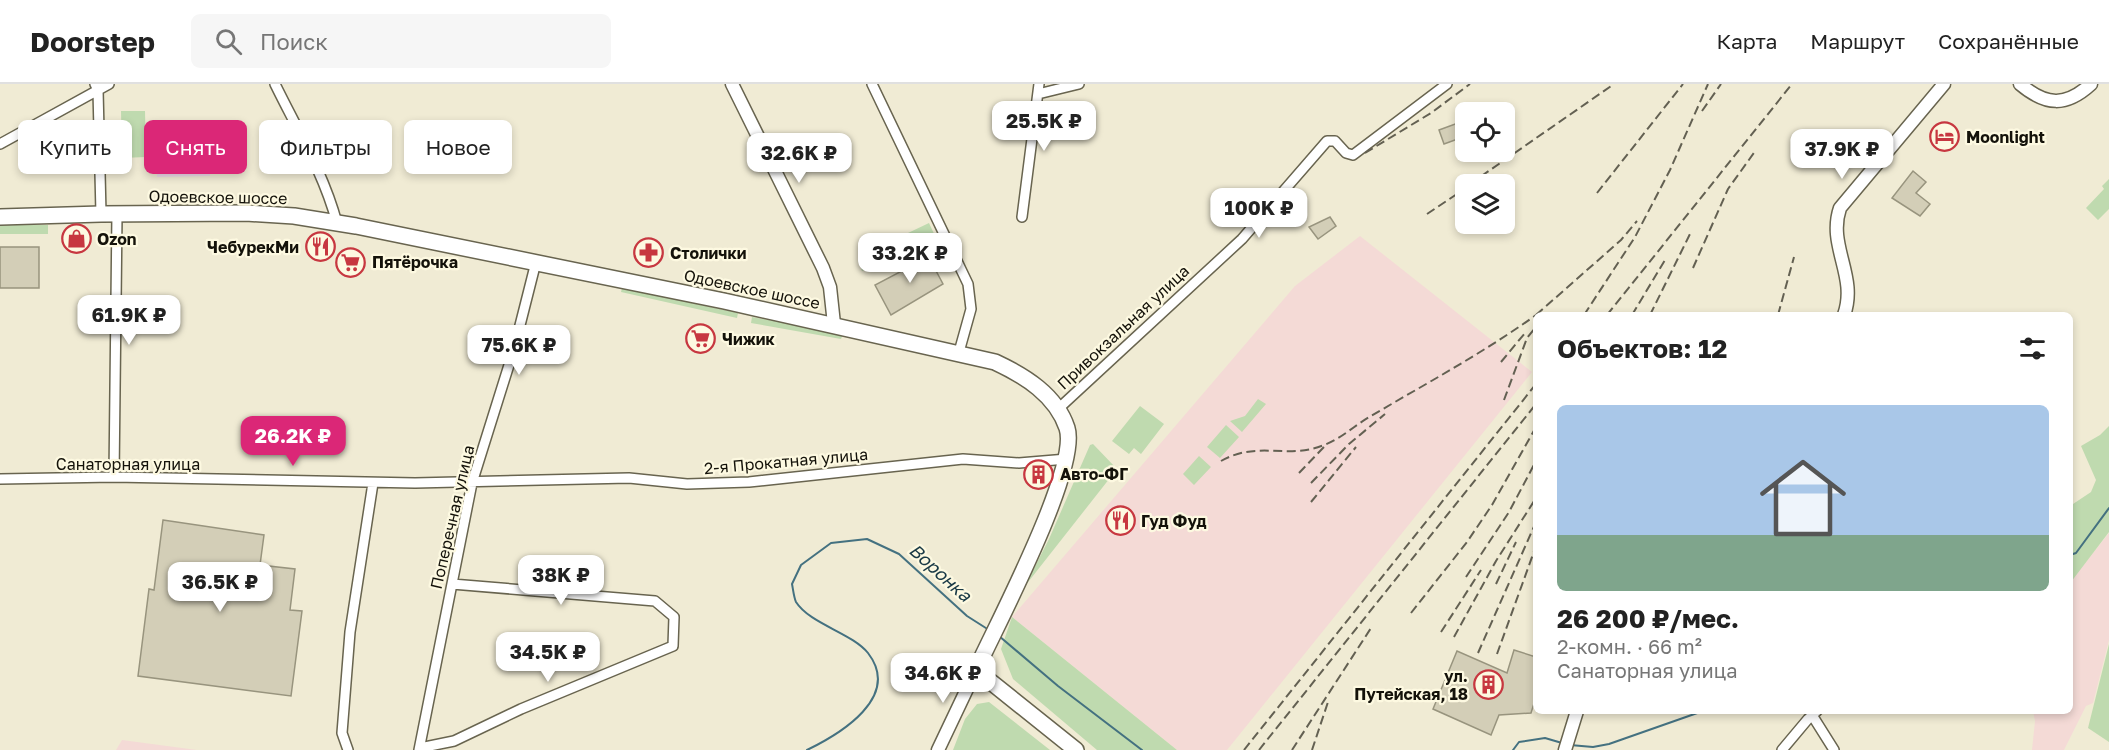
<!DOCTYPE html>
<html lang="ru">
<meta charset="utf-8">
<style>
:root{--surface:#fff;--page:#f6f6f6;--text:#222;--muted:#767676;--line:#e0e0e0;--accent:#db2777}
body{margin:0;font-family:"Golos Text",sans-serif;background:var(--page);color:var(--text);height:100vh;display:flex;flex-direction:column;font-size:22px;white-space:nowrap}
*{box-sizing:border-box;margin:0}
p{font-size:20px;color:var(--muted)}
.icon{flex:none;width:33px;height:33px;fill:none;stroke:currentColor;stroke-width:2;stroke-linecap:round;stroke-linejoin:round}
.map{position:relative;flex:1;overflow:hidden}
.side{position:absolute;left:1533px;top:228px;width:540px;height:402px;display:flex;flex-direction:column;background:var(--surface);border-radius:9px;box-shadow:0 3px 9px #0003}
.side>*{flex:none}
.guide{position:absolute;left:18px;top:36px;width:570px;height:54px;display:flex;gap:12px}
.tools{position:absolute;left:1455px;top:18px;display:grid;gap:12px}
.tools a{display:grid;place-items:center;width:60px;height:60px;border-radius:9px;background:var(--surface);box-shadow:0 3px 9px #0003;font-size:30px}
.price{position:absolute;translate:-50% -51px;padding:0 14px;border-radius:12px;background:#fff;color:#222;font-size:20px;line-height:39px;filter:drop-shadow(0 2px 3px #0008)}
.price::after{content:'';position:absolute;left:50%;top:36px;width:18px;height:14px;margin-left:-9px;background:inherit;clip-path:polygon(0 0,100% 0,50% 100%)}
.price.active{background:var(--accent);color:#fff}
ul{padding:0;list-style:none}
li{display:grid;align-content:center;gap:12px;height:318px;padding:0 24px}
li span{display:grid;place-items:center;height:186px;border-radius:9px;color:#555}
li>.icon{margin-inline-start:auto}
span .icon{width:108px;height:108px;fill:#fffc;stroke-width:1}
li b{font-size:26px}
h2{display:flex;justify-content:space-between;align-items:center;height:72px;padding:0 24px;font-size:26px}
.pill{padding:0 21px;border-radius:9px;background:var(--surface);box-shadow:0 3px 9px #0003;font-size:21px;line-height:54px}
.pill.active{background:var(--accent);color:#fff}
header{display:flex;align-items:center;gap:36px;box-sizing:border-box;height:84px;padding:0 30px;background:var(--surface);border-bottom:2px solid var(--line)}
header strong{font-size:28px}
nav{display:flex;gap:33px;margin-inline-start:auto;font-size:21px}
.search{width:420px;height:54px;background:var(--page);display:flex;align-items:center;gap:15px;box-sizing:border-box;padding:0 21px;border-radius:9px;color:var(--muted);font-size:22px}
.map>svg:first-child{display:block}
.industrial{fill:#f4dad6}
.education{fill:#eedae8}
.green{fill:#bfdaaf}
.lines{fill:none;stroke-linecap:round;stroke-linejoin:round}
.stream{stroke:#447180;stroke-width:2}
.building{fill:#d3ceb7;stroke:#98947e;stroke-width:1.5}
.minor-casing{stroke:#68644f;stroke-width:12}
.tertiary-casing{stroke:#68644f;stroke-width:15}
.primary-casing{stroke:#68644f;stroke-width:18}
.minor{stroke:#fff;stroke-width:9}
.tertiary{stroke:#fff;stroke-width:12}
.primary{stroke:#fff;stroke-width:15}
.rail{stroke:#636052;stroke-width:2;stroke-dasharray:9 4.5;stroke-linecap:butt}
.labels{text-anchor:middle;stroke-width:4.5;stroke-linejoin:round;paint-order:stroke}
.poi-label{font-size:16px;font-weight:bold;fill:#14120a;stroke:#fdf9e1;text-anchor:start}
.street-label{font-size:16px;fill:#14120a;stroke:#fdf9e1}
.water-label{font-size:18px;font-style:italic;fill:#193945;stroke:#fdf9e1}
</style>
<header>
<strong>Doorstep</strong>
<div class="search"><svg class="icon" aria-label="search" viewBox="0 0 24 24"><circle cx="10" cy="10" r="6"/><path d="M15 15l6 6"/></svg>Поиск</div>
<nav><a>Карта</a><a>Маршрут</a><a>Сохранённые</a></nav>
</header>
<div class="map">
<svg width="2109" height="666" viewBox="0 0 2109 666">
<rect width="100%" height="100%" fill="#f0ebd4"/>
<!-- industrial -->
<path class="industrial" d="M1360,152L1532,288L1227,666H1177L1012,533L1295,202Z
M2109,449V556L2093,619L2086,622L2064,666H2032L2035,637L2033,627H2070V498Z
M122,656L197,666H116Z"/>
<!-- education -->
<path class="education" d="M209,56L210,92L157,93L156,58L173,57V70H194V57Z"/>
<!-- green -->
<path class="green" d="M145,27L146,73L122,74L121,27Z
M2109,95V125L2098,136L2086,124L2104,105L2102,102Z
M929,139L936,154L862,187L861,184L873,178L868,168Z
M0,141H48V150H0Z
M622,204L738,229L737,234L621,208Z
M752,233L843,250L841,255L751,239Z
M1258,315L1266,320L1242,348L1230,337L1245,332Z
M1140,322L1164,340L1141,370L1134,364L1129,370L1112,357Z
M1226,341L1239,353L1220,374L1207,363Z
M2109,342V448L2071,498L2070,422L2091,408L2096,396L2081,362L2100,351Z
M1093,360L1117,385L1025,502L1049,455L1090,361Z
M1199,372L1211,383L1194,401L1183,390Z
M1012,533L1177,666H1097L1013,595L1001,565Z
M2109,560V658L2088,644Z
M989,618L1050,666H953L965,635L977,620Z"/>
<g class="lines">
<!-- stream -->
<path class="stream" d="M2070,471L2076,469L2109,424
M999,552L1058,602L1142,666
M1570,661L1593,663L1609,660L1703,627
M807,666C840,650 902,613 868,569C852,549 810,540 796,518C794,514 793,505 792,500L801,481L831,459L867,455L899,470L967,532L989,546
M1513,666L1519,658L1545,654L1562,659"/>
</g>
<!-- building -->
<path class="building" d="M1466,36V52L1444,60L1439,46Z
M1913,87L1926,98L1916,109L1930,120L1920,132L1892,114Z
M1330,133L1336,142L1318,155L1309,143Z
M0,163H39V204H0Z
M936,169L942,180L934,183L943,200L891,231L875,201Z
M163,436L264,451L260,481L295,485L290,526L302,527L291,612L138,592L149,505L154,506Z
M1514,566L1536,573V613L1531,629L1499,631L1491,651L1433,625L1457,567L1507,589Z"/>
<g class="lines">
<defs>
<path id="minor" d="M95,0L98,6L101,130
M275,0C297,45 324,90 337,139
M872,0L968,200L971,225L959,268
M1038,10L1079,0
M0,60L109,0
M1022,133L1039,0
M1058,325L1242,155L1327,57H1335L1346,69L1353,71L1447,0
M114,393L117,130
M0,395L114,393L415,399L629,394L687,400L749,398L963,375L1019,379L1067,375
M1812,631L1834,666
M420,664L454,657L521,625L673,562L674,533L655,517L452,500
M348,666L342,649L350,548L373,399
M419,666L472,399L514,265L536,178
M1782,666L1808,635L1817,627"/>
<path id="tertiary" d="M732,0L823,184L830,203L834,240
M2020,0C2046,22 2066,23 2091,0
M1844,231C1858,192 1827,162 1840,124L1944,0
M938,666L976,586
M1565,666L1577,627"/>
<path id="primary" d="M0,133L101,130L246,129L294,132L356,142L724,217L995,278C1025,292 1056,311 1067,344C1080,384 996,542 976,586L1076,666"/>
</defs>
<!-- minor casing -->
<use href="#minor" class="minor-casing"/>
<!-- tertiary casing -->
<use href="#tertiary" class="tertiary-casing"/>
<!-- primary casing -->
<use href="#primary" class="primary-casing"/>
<!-- minor -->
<use href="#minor" class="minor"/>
<!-- tertiary -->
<use href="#tertiary" class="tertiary"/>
<!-- primary -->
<use href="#primary" class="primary"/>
<!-- rail -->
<path class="rail" d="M1702,27L1721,0
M1365,69L1431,29L1470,0
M1470,100L1614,0
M1597,109L1683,0
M1427,130L1466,104
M1693,184L1728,105L1756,66
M1536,231L1621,156L1637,137
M1584,231L1635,153L1670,86L1708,0
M1607,231L1792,0
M1632,231L1665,176
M1650,231L1690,150
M1778,231L1794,173
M1501,278L1525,249
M1504,316L1527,254L1536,243
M1221,377C1258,356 1287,376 1324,361C1341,355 1355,341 1371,332C1427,299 1483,269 1536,231
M1299,389L1324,363
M1311,399L1349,360L1385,330
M1311,418L1356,363
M1466,493L1509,428L1536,377
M1496,500L1516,458
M1411,529L1467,458L1492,421L1536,343
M1441,548L1481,486
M1454,553L1496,477L1536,414
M1478,569L1536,438
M1497,570L1536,462
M1244,666L1536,300
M1259,666L1536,320
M1292,666L1371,544
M1312,666L1328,618"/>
</g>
<!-- icons -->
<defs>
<symbol id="hotel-ring" viewBox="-11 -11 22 22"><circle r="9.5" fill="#fdf9e1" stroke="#c73740" stroke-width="1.5"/><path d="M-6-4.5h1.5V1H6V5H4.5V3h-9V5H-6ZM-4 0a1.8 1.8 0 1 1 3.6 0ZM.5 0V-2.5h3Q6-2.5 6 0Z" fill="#c73740"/></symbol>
<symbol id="shop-ring" viewBox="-11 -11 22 22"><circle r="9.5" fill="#fdf9e1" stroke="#c73740" stroke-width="1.5"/><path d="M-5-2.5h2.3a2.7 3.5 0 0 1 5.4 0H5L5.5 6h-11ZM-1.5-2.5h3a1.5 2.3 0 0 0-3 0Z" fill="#c73740"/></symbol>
<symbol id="restaurant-ring" viewBox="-11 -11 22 22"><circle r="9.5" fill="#fdf9e1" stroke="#c73740" stroke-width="1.5"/><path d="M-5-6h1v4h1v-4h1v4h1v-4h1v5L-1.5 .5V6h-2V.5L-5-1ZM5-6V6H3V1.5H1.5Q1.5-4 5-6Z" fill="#c73740"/></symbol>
<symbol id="pharmacy-ring" viewBox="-11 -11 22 22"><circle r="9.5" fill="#fdf9e1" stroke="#c73740" stroke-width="1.5"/><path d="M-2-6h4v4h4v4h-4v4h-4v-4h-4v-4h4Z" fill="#c73740"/></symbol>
<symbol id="supermarket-ring" viewBox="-11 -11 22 22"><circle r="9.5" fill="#fdf9e1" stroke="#c73740" stroke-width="1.5"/><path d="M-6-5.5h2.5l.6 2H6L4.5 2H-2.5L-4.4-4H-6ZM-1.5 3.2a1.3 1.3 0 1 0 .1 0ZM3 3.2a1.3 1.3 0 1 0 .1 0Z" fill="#c73740"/></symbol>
<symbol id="building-ring" viewBox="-11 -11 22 22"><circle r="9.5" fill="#fdf9e1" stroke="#c73740" stroke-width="1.5"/><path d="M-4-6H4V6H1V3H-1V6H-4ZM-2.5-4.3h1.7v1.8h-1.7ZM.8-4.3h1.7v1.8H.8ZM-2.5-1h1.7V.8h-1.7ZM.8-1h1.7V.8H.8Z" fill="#c73740"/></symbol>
</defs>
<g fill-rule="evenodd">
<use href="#hotel-ring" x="1928" y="36" width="33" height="33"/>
<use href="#shop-ring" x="60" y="138" width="33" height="33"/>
<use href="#restaurant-ring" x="304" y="146" width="33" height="33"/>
<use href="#pharmacy-ring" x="632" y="152" width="33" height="33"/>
<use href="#supermarket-ring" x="334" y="162" width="33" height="33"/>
<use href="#supermarket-ring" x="684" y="238" width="33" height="33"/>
<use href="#building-ring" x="1022" y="374" width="33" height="33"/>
<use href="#restaurant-ring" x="1104" y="420" width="33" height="33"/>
<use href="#building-ring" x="1472" y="584" width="33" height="33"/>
</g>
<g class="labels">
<!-- poi labels -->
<g class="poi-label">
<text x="1966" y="59">Moonlight</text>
<text x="97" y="161">Ozon</text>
<text x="299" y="169" text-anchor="end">ЧебурекМи</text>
<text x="670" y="175">Столички</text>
<text x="372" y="184">Пятёрочка</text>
<text x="722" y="261">Чижик</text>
<text x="1060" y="396">Авто-ФГ</text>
<text x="1141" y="443">Гуд Фуд</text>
<text x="1468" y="598" text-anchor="end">ул.<tspan x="1468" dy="18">Путейская, 18</tspan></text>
</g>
<!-- street labels -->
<g class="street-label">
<text transform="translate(218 113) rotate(1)" y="6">Одоевское шоссе</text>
<text transform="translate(752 205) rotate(12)" y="6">Одоевское шоссе</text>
<text transform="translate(1123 243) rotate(-43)" y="6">Привокзальная улица</text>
<text transform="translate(786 377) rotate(-5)" y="6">2-я Прокатная улица</text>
<text x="128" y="386">Санаторная улица</text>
<text transform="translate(452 433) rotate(-77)" y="6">Поперечная улица</text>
</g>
<!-- water labels -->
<g class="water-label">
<text transform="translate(940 489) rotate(42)" y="6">Воронка</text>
</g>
</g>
</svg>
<div class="tools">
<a><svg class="icon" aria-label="locate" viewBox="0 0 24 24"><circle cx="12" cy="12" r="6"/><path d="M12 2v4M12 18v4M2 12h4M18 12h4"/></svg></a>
<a><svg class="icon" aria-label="layers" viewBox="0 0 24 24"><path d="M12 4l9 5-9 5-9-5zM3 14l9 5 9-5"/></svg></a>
</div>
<b class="price" style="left:1044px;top:68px">25.5K ₽</b>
<b class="price" style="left:1842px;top:96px">37.9K ₽</b>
<b class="price" style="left:799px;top:100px">32.6K ₽</b>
<b class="price" style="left:1259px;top:155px">100K ₽</b>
<b class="price" style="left:910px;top:200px">33.2K ₽</b>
<b class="price" style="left:129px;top:262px">61.9K ₽</b>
<b class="price" style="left:519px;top:292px">75.6K ₽</b>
<b class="price active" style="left:293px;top:383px">26.2K ₽</b>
<b class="price" style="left:561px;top:522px">38K ₽</b>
<b class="price" style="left:220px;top:529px">36.5K ₽</b>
<b class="price" style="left:548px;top:599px">34.5K ₽</b>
<b class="price" style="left:943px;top:620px">34.6K ₽</b>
<div class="guide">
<a class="pill">Купить</a>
<a class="pill active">Снять</a>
<a class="pill">Фильтры</a>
<a class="pill">Новое</a>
</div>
<section class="side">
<h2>Объектов: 12<svg class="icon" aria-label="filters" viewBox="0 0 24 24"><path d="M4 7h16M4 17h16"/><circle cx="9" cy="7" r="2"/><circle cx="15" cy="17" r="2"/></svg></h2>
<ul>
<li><span style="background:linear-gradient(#a9c7e8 70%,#7fa58c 0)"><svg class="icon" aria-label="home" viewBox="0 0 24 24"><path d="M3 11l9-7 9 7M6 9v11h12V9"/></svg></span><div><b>26 200 ₽/мес.</b><p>2-комн. · 66 m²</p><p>Санаторная улица</p></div></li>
</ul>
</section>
</div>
